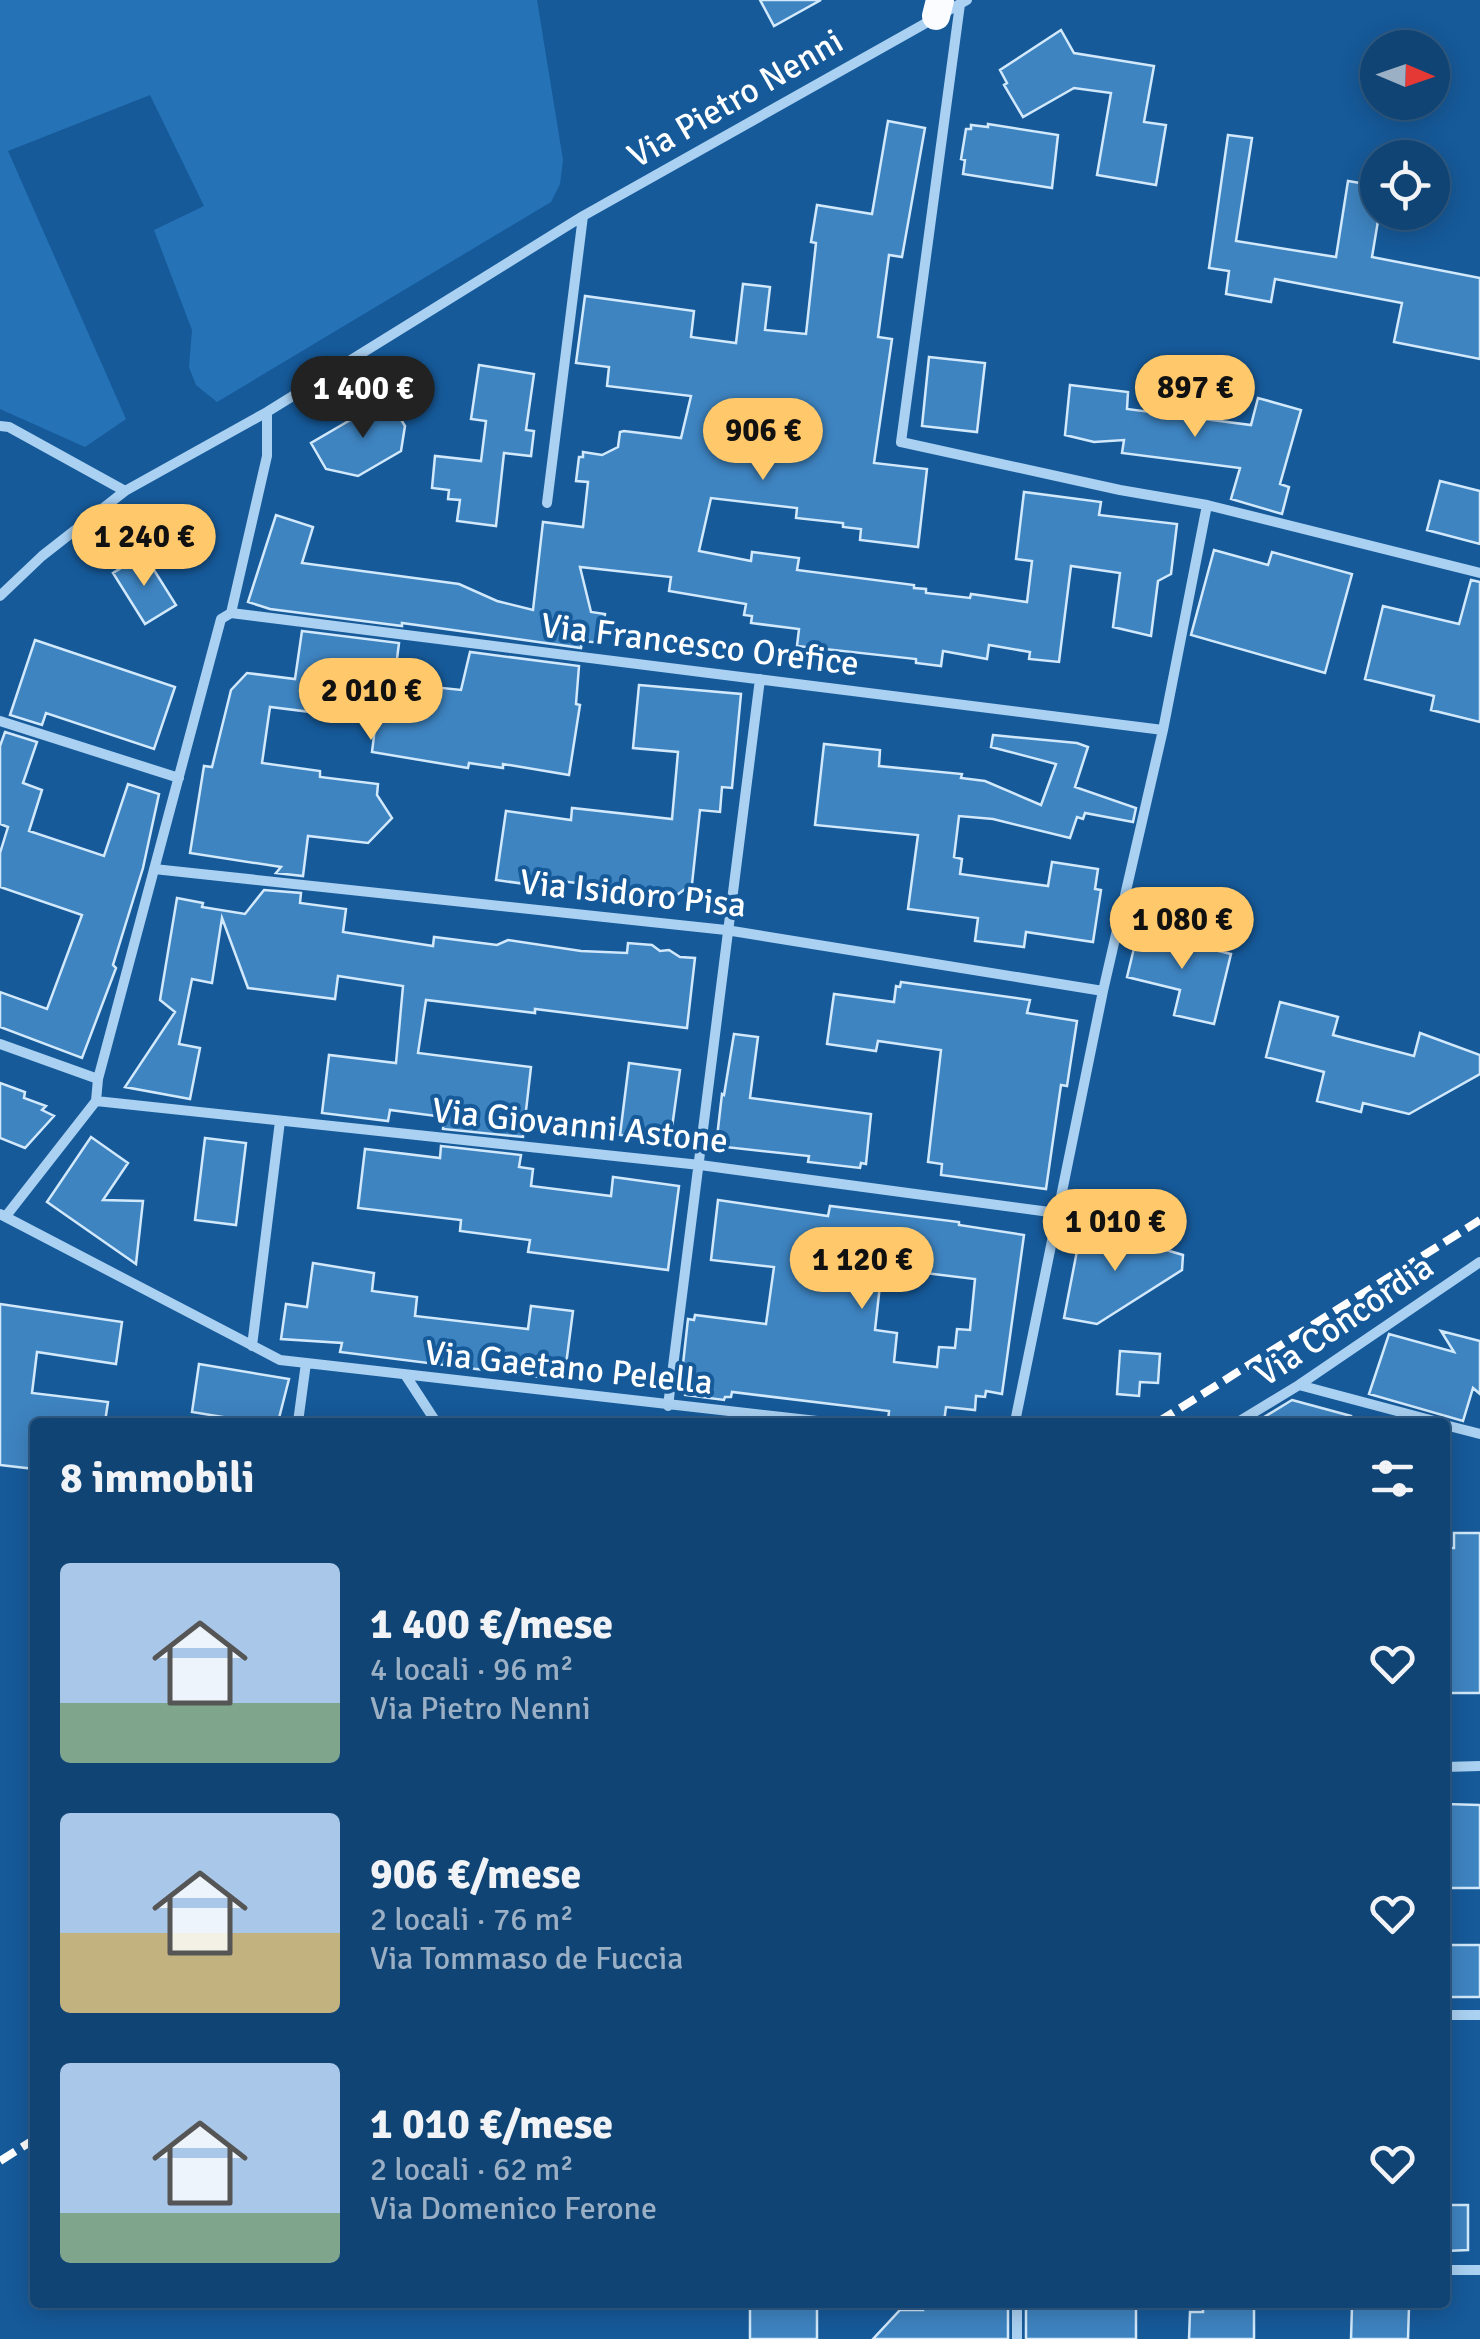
<!DOCTYPE html>
<html lang="it">
<meta charset="utf-8">
<style>
:root{--surface:#104474;--page:#1e4e7c;--text:#f1f3f6;--muted:#9cb0c5;--line:#305c86;--accent:#ffc86b}
body{margin:0;font-family:Signika,sans-serif;background:var(--page);color:var(--text);height:100vh;display:flex;flex-direction:column;font-size:38px;white-space:nowrap}
*{box-sizing:border-box;margin:0}
p{font-size:32px;color:var(--muted)}
.icon{flex:none;width:55px;height:55px;fill:none;stroke:currentColor;stroke-width:2;stroke-linecap:round;stroke-linejoin:round}
.map{position:relative;flex:1;overflow:hidden}
.panel{position:absolute;left:30px;top:1418px;width:1420px;height:890px;display:flex;flex-direction:column;background:var(--surface);border-radius:10px;box-shadow:0 5px 25px #0003,0 0 0 2px var(--line)}
.panel>*{flex:none}
.needle{width:65px;rotate:92deg}
.tools{position:absolute;left:1360px;top:30px;display:grid;gap:20px}
.tools a{display:grid;place-items:center;width:90px;height:90px;border-radius:50%;background:var(--surface);box-shadow:0 5px 25px #0003,0 0 0 2px var(--line);font-size:50px}
.price{position:absolute;translate:-50% -85px;padding:0 22px;border-radius:35px;background:var(--accent);color:#111;font-size:32px;line-height:65px;filter:drop-shadow(0 2px 5px #0008)}
.price::after{content:'';position:absolute;left:50%;top:60px;width:30px;height:22px;margin-left:-15px;background:inherit;clip-path:polygon(0 0,100% 0,50% 100%)}
.price.active{background:#222;color:#fff}
ul{padding:0;list-style:none}
li{display:flex;align-items:center;gap:30px;height:250px;padding:0 30px}
li span{display:grid;place-items:center;flex:none;width:280px;height:200px;border-radius:10px;color:#555}
li>.icon{margin-inline-start:auto}
span .icon{width:120px;height:120px;fill:#fffc;stroke-width:1}
li b{font-size:42px}
h2{display:flex;justify-content:space-between;align-items:center;height:120px;padding:0 30px;font-size:42px}
.map>svg:first-child{display:block}
.green{fill:#2573b6}
.building{fill:#3e84c1;stroke:#d2e9fc;stroke-width:2.5;fill-rule:evenodd}
.lines{fill:none;stroke-linecap:round;stroke-linejoin:round}
.minor{stroke:#aad1f2;stroke-width:10}
.trunk{stroke:#fafcff;stroke-width:28}
.rail{stroke:#fff;stroke-width:8;stroke-dasharray:18 8;stroke-linecap:butt}
.labels{text-anchor:middle;stroke-width:8;stroke-linejoin:round;paint-order:stroke}
.street-label{font-size:35px;fill:#fff;stroke:#165a9a}
</style>
<div class="map">
<svg width="1480" height="2339" viewBox="0 0 1480 2339">
<rect width="100%" height="100%" fill="#165a9a"/>
<!-- green -->
<path class="green" d="M0,0H537L563,160L560,184L551,202L217,402L196,385L189,367L192,330L154,230L204,206L150,95L8,151L126,419L85,447L0,409Z"/>
<!-- building -->
<path class="building" d="M760,0H821L774,26Z
M1061,30L1074,53L1154,66L1144,122L1166,125L1156,185L1097,175L1111,93L1074,88L1023,117L1004,85L1007,83L1000,70Z
M888,121L925,128L902,257L889,255L878,337L892,339L874,463L927,469L918,547L860,540L861,529L843,527V523L796,518L797,508L711,498L699,551L751,561L752,552L799,558L797,570L914,585V588L926,589V593L970,598L971,594L1027,602L1032,561L1016,559L1024,492L1101,502L1099,515L1177,524L1171,574L1158,581L1151,636L1113,627L1120,573L1071,566L1059,662L1029,659L1030,652L989,645L987,659L943,651L941,666L916,663V659L797,646L799,629L751,623L752,616L744,615L746,604L669,591L671,577L580,567L591,612L605,614L602,643L582,641L581,648L402,623V626L270,609L248,602L276,515L313,527L302,563L459,584L497,601L533,610L543,522L583,527L588,482L576,481L579,457H583V452L602,455L618,447L620,432L624,431L681,438L691,396L607,386L609,367L576,363L585,296L694,311L691,337L736,343L743,284L770,287L765,330L806,334L816,243L811,242L817,205L872,214Z
M988,124L1058,135L1052,188L963,174L965,160L961,159L966,129H971V125L988,127Z
M1228,135L1252,138L1236,241L1336,257L1348,181L1378,186V221L1372,257L1480,278V359L1394,342L1402,303L1275,279L1271,302L1226,294L1229,271L1209,268Z
M929,357L985,363L977,432L922,426Z
M479,365L534,374L526,430L534,431L531,456L504,453L496,526L457,521L460,500L448,499L449,490L432,488L435,456L481,461L486,421L471,419Z
M1070,385L1128,392L1127,409L1251,425L1258,398L1301,410L1280,484L1289,487L1282,514L1231,499L1240,468L1122,453L1124,440L1094,442L1065,435Z
M388,398L405,426L401,451L358,476L326,469L311,443Z
M1440,481L1480,491V544L1427,530Z
M1214,550L1268,565L1272,552L1352,574L1325,673L1191,635Z
M144,554L176,605L145,624L113,573Z
M1471,580L1480,582V722L1431,710L1434,696L1365,679L1383,606L1459,624Z
M302,631L399,643L394,683L461,690L470,652L579,666L576,704L580,705L569,775L503,764V768L469,763L468,768L372,752L375,728L368,710L320,704L319,713L270,707L262,763L320,771V777L378,784L377,795L392,818L368,843L308,836L303,876L276,873L281,867L190,853L204,766L212,767L231,690L247,673L295,679Z
M35,640L175,687L154,749L46,713L42,725L10,715Z
M639,685L741,694L732,788L722,787L720,812L700,810L692,884L670,900L631,896V889L541,879L540,886L496,880L506,811L571,820L572,808L672,819L678,752L633,748Z
M5,732L37,742L23,783L42,790L29,831L104,856L128,784L159,794L143,868L113,965L116,968L82,1058L0,1027V992L47,1009L82,915L0,887V853L8,827L0,824V746Z
M993,735L1077,743L1088,747L1075,787L1136,808L1133,822L1085,813L1083,819L1077,817L1070,838L993,819L959,816L954,857L962,859L960,874L1048,886L1052,862L1098,869L1095,889L1101,890L1093,942L1026,932L1024,947L975,941L978,918L908,909L918,835L815,825L824,744L880,750L879,766L962,774L961,778L985,781L1041,805L1056,764L991,747Z
M264,890L301,893L300,903L346,909L343,932L433,946L434,937L497,945L508,940L581,951L627,953L628,943L652,945L660,951L669,950L680,957L695,958L687,1028L535,1009V1013L426,1000L418,1053L531,1067L523,1137L443,1129L444,1117L390,1110L388,1121L322,1113L329,1055L396,1063L403,986L338,976L335,999L248,988L222,918L212,983L192,979L179,1044L200,1048L190,1099L125,1087L175,1012L160,1000L177,898L203,903L202,907L245,914Z
M1144,925L1171,931L1169,939L1231,954L1214,1024L1174,1015L1180,990L1127,977L1137,936L1141,937Z
M901,982L1030,1000L1027,1013L1077,1021L1067,1086L1061,1085L1046,1189L941,1175L942,1164L928,1162L941,1050L878,1041L876,1051L827,1044L834,994L894,1002L896,986L900,987Z
M1280,1002L1338,1017L1333,1035L1414,1056L1420,1033L1480,1055V1074L1409,1114L1363,1103L1361,1112L1317,1101L1324,1072L1266,1057Z
M734,1034L758,1037L750,1098L871,1114L866,1164L861,1163L860,1168L808,1162L809,1156L716,1146L722,1094L724,1095Z
M629,1063L680,1070L670,1142L620,1135Z
M0,1083L25,1092L24,1098L46,1106L42,1110L54,1116L25,1148L0,1138Z
M91,1137L128,1163L103,1200L143,1201L136,1264L47,1202Z
M205,1138L246,1143L236,1225L195,1220Z
M441,1146L521,1155L519,1167L533,1169L531,1186L611,1196L613,1177L679,1186L668,1270L528,1252L530,1240L460,1231L461,1220L358,1208L365,1149L440,1158Z
M718,1200L828,1216L830,1206L959,1222V1225L1024,1235L1002,1394L986,1391L985,1397L976,1396L975,1410L946,1407L944,1422H888L889,1411L732,1392L731,1397H725L724,1400L685,1395V1392L680,1391L688,1319L694,1320L695,1315L766,1324L774,1267L711,1260ZM925,1273L975,1279L970,1330L957,1329L955,1348L939,1347L937,1367L894,1362L897,1333L875,1330L881,1276L924,1280Z
M1082,1225L1183,1255L1182,1270L1097,1324L1064,1318Z
M313,1263L374,1273L372,1291L417,1297L415,1316L528,1329L531,1306L573,1311L564,1380L340,1352L342,1343L281,1339L286,1304L307,1307Z
M0,1304L122,1322L116,1364L37,1352L32,1393L108,1402L105,1422H35V1469L0,1465Z
M1441,1331L1480,1341V1394L1473,1388L1463,1421L1369,1394L1389,1334L1454,1352Z
M1120,1351L1160,1354L1158,1383L1140,1382L1139,1396L1117,1394Z
M199,1364L289,1379L278,1422H234L235,1419L192,1412Z
M1292,1400L1351,1416L1350,1422H1256Z
M1454,1533H1480V1693H1445V1548H1454Z
M1445,1804L1480,1805V1888H1445Z
M1445,1945H1480V1997H1445Z
M1445,2205H1468V2250L1445,2251Z
M750,2302H817V2339H750Z
M923,2302H1008V2339H873L900,2310H923Z
M1026,2302L1136,2305V2339H1026Z
M1203,2302H1254V2339H1189L1190,2312H1203Z
M1352,2306L1409,2307L1408,2339H1351Z"/>
<g class="lines">
<!-- minor -->
<path class="minor" d="M960,4L901,442L1120,490L1207,505L1480,573
M0,426L9,427L125,491
M547,503L583,216
M0,596L42,556L125,491L267,412L583,216L967,0
M231,613L1163,730
M0,721L179,778
M154,869L726,930L1103,991
M0,1044L98,1079
M96,1101L700,1165L1057,1213
M0,1214L280,1360L826,1422
M6,1216L96,1101L98,1079L221,619L231,613L267,456V412
M252,1346L280,1121
M406,1376L436,1422
M1299,1385L1438,1422
M668,1406L760,679
M298,1422L306,1363
M1015,1422L1103,991L1163,730L1207,505
M1238,1422L1299,1385L1480,1262
M1445,1425L1480,1434
M1445,1767L1480,1766
M1445,2015H1480
M1445,2270H1480
M1017,2339V2302"/>
<!-- trunk -->
<path class="trunk" d="M936,16L940,0"/>
<!-- rail -->
<path class="rail" d="M1158,1422L1480,1220
M0,2161L35,2139"/>
</g>
<g class="labels">
<!-- street labels -->
<g class="street-label">
<text transform="translate(735 98) rotate(-30)" y="12">Via Pietro Nenni</text>
<text transform="translate(700 644) rotate(7)" y="12">Via Francesco Orefice</text>
<text transform="translate(633 893) rotate(6)" y="12">Via Isidoro Pisa</text>
<text transform="translate(580 1125) rotate(6)" y="12">Via Giovanni Astone</text>
<text transform="translate(1344 1320) rotate(-34)" y="12">Via Concordia</text>
<text transform="translate(569 1367) rotate(6)" y="12">Via Gaetano Pelella</text>
</g>
</g>
</svg>
<div class="tools">
<a><svg class="needle" viewBox="-14 -14 28 28"><path d="M0-13l5 13h-10z" fill="#e53935"/><path d="M0 13l5-13h-10z" fill="#9cb0c5"/></svg></a>
<a><svg class="icon" aria-label="locate" viewBox="0 0 24 24"><circle cx="12" cy="12" r="6"/><path d="M12 2v4M12 18v4M2 12h4M18 12h4"/></svg></a>
</div>
<b class="price" style="left:1195px;top:440px">897 €</b>
<b class="price active" style="left:363px;top:441px">1 400 €</b>
<b class="price" style="left:763px;top:483px">906 €</b>
<b class="price" style="left:144px;top:589px">1 240 €</b>
<b class="price" style="left:371px;top:743px">2 010 €</b>
<b class="price" style="left:1182px;top:972px">1 080 €</b>
<b class="price" style="left:1115px;top:1274px">1 010 €</b>
<b class="price" style="left:862px;top:1312px">1 120 €</b>
<section class="panel">
<h2>8 immobili<svg class="icon" aria-label="filters" viewBox="0 0 24 24"><path d="M4 7h16M4 17h16"/><circle cx="9" cy="7" r="2"/><circle cx="15" cy="17" r="2"/></svg></h2>
<ul>
<li><span style="background:linear-gradient(#a9c7e8 70%,#7fa58c 0)"><svg class="icon" aria-label="home" viewBox="0 0 24 24"><path d="M3 11l9-7 9 7M6 9v11h12V9"/></svg></span><div><b>1 400 €/mese</b><p>4 locali · 96 m²</p><p>Via Pietro Nenni</p></div><svg class="icon" aria-label="heart" viewBox="0 0 24 24"><path d="M12 20l-8-8c-3-5 5-10 8-4 3-6 11-1 8 4z"/></svg></li>
<li><span style="background:linear-gradient(#a9c7e8 60%,#c2b280 0)"><svg class="icon" aria-label="home" viewBox="0 0 24 24"><path d="M3 11l9-7 9 7M6 9v11h12V9"/></svg></span><div><b>906 €/mese</b><p>2 locali · 76 m²</p><p>Via Tommaso de Fuccia</p></div><svg class="icon" aria-label="heart" viewBox="0 0 24 24"><path d="M12 20l-8-8c-3-5 5-10 8-4 3-6 11-1 8 4z"/></svg></li>
<li><span style="background:linear-gradient(#a9c7e8 75%,#7fa58c 0)"><svg class="icon" aria-label="home" viewBox="0 0 24 24"><path d="M3 11l9-7 9 7M6 9v11h12V9"/></svg></span><div><b>1 010 €/mese</b><p>2 locali · 62 m²</p><p>Via Domenico Ferone</p></div><svg class="icon" aria-label="heart" viewBox="0 0 24 24"><path d="M12 20l-8-8c-3-5 5-10 8-4 3-6 11-1 8 4z"/></svg></li>
</ul>
</section>
</div>
